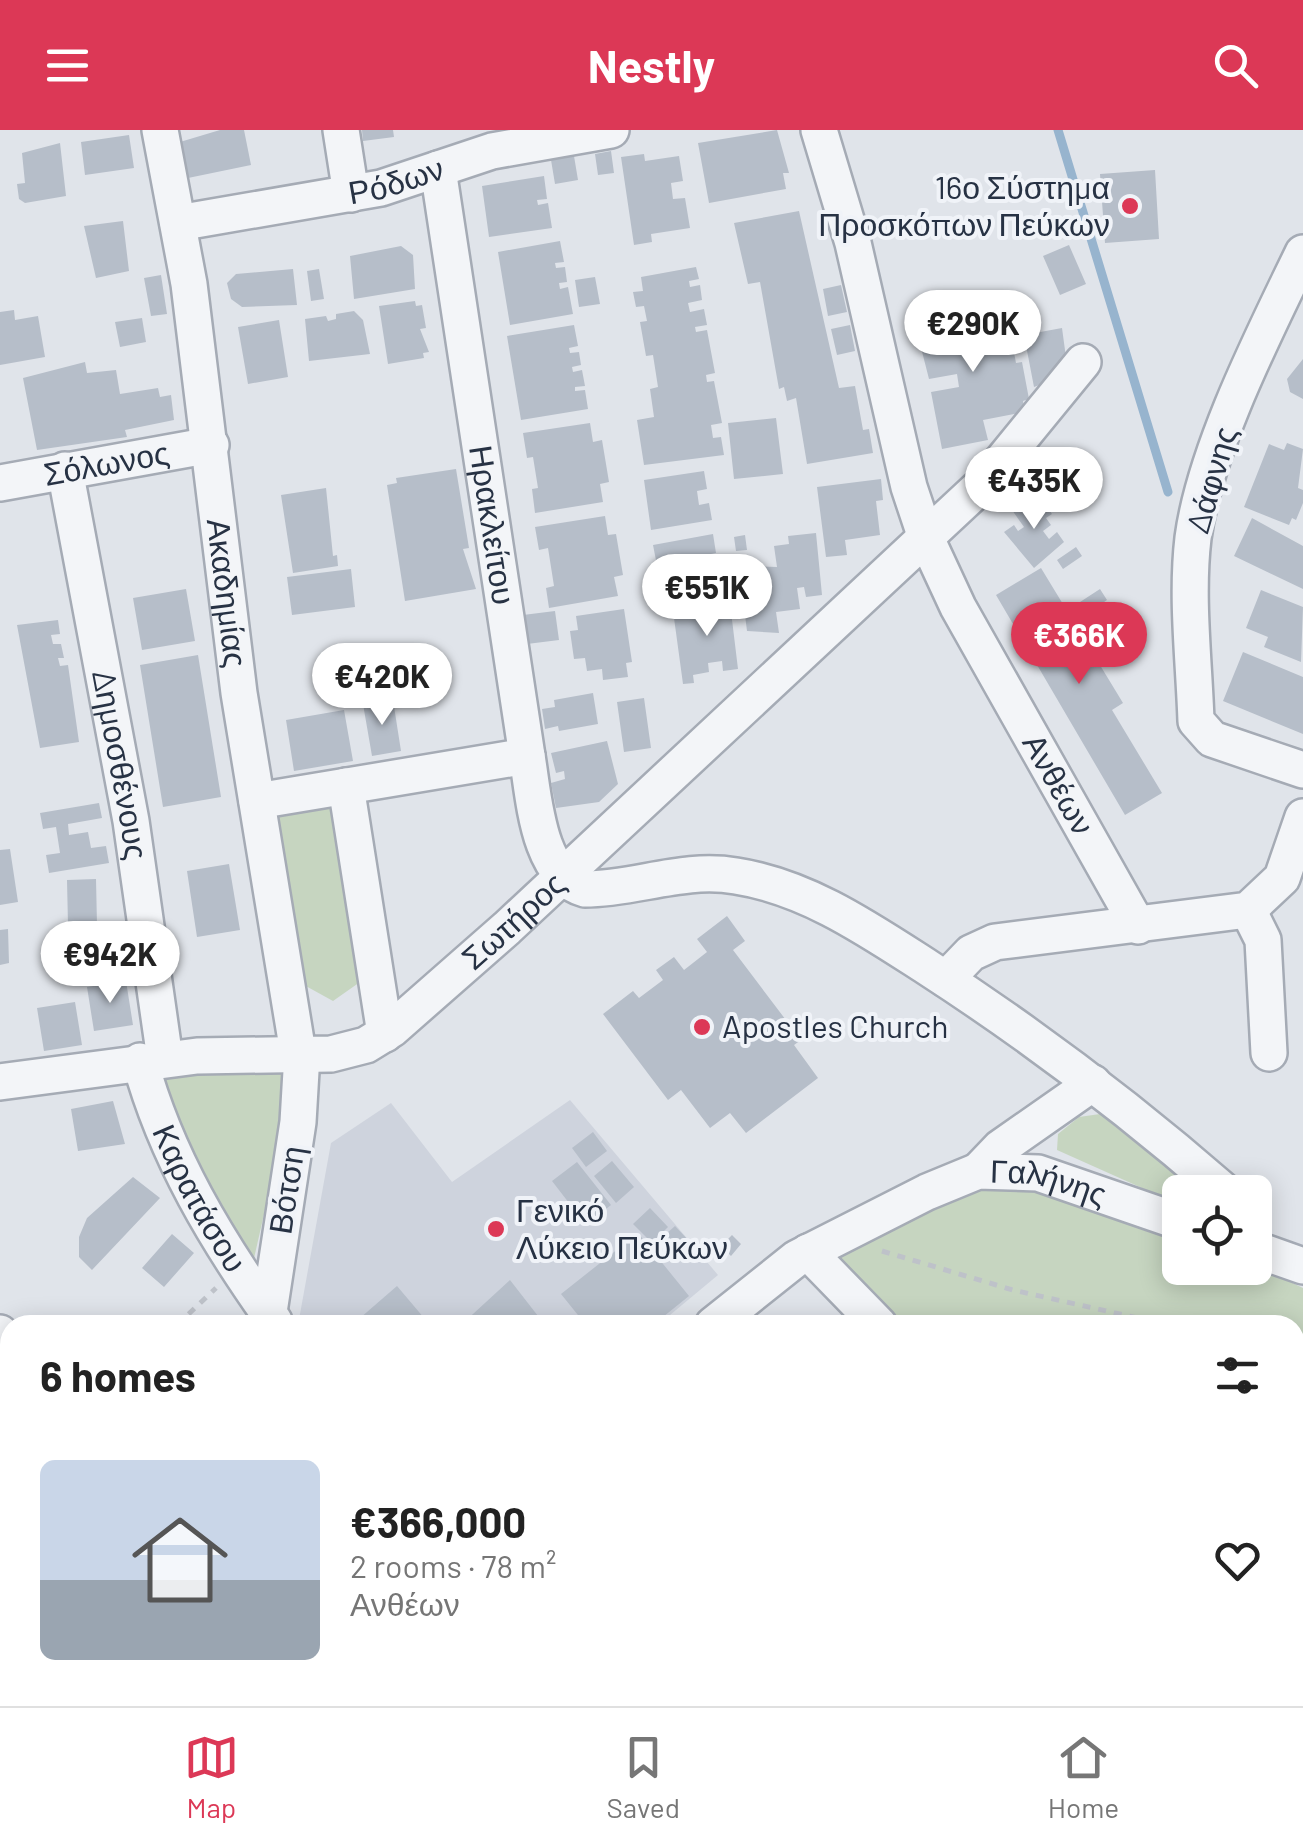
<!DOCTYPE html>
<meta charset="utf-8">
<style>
:root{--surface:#fff;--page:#f2f2f2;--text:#222;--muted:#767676;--line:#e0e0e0;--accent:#dc3856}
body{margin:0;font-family:Barlow,sans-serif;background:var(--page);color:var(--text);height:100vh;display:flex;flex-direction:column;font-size:38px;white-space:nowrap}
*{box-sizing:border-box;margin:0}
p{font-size:32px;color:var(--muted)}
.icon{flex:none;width:55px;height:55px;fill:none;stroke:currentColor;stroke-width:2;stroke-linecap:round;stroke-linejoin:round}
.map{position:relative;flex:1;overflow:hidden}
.details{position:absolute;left:0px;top:1185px;width:1305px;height:392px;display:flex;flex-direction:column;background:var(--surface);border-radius:30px 30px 0 0;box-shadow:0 5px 25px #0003}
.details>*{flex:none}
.fabs{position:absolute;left:1162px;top:1045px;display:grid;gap:20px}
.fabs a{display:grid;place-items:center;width:110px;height:110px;border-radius:15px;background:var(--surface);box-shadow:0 5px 25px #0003;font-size:50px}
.price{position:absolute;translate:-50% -85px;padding:0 22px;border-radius:35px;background:#fff;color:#222;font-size:32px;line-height:65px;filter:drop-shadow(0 2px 5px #0008)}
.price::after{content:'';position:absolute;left:50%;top:60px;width:30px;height:22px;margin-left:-15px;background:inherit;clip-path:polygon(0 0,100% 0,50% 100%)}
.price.on{background:var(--accent);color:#fff}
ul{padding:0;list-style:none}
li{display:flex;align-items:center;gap:30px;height:250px;padding:0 40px}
li span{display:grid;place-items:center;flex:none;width:280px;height:200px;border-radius:15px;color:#555}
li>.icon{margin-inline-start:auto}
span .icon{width:120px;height:120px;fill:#fffc;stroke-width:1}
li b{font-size:42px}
h2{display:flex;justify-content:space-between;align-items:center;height:120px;padding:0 40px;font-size:42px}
header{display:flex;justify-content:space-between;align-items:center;height:130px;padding:0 40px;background:var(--accent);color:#fff;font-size:45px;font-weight:700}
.tab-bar{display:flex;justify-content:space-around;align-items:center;height:140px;border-top:2px solid var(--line);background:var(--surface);font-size:28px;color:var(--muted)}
.tab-bar a{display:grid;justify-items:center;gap:5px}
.tab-bar .on{color:var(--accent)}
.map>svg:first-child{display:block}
.built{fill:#ced3dd}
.green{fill:#c6d5c0}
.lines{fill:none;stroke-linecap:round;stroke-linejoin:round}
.stream{stroke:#97b4ce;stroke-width:9}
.building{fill:#b6bec9}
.minor-casing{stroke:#a5abb5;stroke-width:40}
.path{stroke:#bec2c9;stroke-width:5;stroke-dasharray:8 8;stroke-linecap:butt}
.minor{stroke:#f3f5f8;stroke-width:35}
.poi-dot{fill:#dc3856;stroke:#f0f3f8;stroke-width:4}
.labels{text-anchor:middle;stroke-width:8;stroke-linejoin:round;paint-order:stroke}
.street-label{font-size:32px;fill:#273244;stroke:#f0f3f8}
.poi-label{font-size:32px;fill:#273244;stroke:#f0f3f8;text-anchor:start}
</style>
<header><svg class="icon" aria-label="menu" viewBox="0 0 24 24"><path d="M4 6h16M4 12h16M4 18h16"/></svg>Nestly<svg class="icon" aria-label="search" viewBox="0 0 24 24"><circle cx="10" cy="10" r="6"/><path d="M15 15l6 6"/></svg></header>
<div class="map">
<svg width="1303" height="1576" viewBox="0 0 1303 1576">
<rect width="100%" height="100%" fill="#e0e4ea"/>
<!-- built -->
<path class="built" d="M570,970L718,1145L658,1195H298L331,1013L391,973L452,1052Z"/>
<!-- green -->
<path class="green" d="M344,672L370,845L333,871L304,855L278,682Z
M272,938L286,947L277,1027L252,1137L241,1132L159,951L170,944Z
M1100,984L1197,1062H1180V1075L1057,1020L1058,1004L1079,987Z
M988,1056H1032L1180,1105V1138L1255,1135L1303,1158V1576H1022L1026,1568H1295V1195H896L838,1134L837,1125L939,1068Z"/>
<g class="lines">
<!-- stream -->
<path class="stream" d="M1058,0L1168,362
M13,1568L15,1576"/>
</g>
<!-- building -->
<path class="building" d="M220,0H244L251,35L188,48L180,12Z
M362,0H393L394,7L363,11Z
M777,0L789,43H783L786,59L709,73L698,13Z
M129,5L134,38L85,45L81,12Z
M60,13L66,66L25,73L19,69L17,54L25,53L22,23Z
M611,21L614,43L598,45L595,24Z
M644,24L645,31L679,26L683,51L671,53L673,69L685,68L690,98L651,104L652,112L634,115L621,27Z
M574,26L578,50L555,54L551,30Z
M1155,40L1159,109L1105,113L1100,44Z
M544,46L547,69L537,70L538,75L548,73L552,98L489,107L482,56Z
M799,81L839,258L855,256L863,300L869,299L873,323L807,334L796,268L787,271L784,257L779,259L760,152L748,154L734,93Z
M123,91L129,141L96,148L84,96Z
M560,111L564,132L555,133L556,138L565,137L567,152L559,153L560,159L568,157L573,184L510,195L498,122Z
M1069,115L1086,154L1060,165L1043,126Z
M401,116L413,125L415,159L354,169L350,126Z
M696,137L699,149L689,151L690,157L700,155L702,170L688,173L690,182L704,179L707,195L695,197L696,202L707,200L715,243L706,245L707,252L714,251L722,293L711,295L713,308L721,307L724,325L644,335L637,290L654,287L650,259L658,257L653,225L646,226L640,192L647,191L644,176L636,177L633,162L643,161L641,147Z
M293,139L297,175L242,177L231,169L227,153L236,144Z
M319,139L324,169L311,171L307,141Z
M161,145L167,184L151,186L144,148Z
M595,147L600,174L579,177L575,150Z
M841,155L847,182L828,186L823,159Z
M415,171L416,176L422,175L426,198L420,199L429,222L423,223L424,228L388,234L379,176Z
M14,180L15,190L38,186L45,227L0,235V182Z
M1006,180L1016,233L1022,232L1029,269L1023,271L1025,282L983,290L988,310L942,319L931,262L959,257L957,244L929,249L916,198Z
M354,181L363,190L370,224L309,231L305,189L326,186L328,191L336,189V184Z
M142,188L146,212L120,217L115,192Z
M279,190L288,247L248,254L238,197Z
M574,195L578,216L569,218L570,223L579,222L581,235L572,237L573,242L582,240L585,256L575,257V261L585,260L588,279L521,290L507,206Z
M850,195L855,221L837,225L831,199Z
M1062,198L1067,235L1048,252L1034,257L1024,205Z
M1303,229V269L1290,262L1287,249Z
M85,232L87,243L116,240L120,264L158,258L160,267L171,265L174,290L125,300L127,307L37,320L23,248Z
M776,288L783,344L734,349L728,293Z
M590,293L593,312L602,310L609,352L600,354L603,372L535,383L532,359L538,358L533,327L527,328L523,303Z
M1287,313L1303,319L1298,358L1303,360V373L1296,390L1292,388L1289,395L1244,377L1269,314L1284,320Z
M456,339L469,418L463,419L476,459L405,471L387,355L397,353L396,348Z
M704,341L707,359L697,361L699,375L709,373L712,390L651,400L644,350Z
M881,349L883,370L876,371L880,405L845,410L847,425L826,427L817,357Z
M326,358L333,426L337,425L338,436L293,443L281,365Z
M1030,366L1033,371L1039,367L1052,384L1046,388L1051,395L1043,401L1049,409L1057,402L1064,412L1034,438L1004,402L1014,395L1018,401L1024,397L1012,380Z
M605,386L608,405L616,404L623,445L614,447L618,466L549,478L546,458L554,456L548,418L539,420L535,397Z
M1252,388L1303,416V459L1234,426Z
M816,403L822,465L806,467L804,457L797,458L800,479L776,482L779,503L747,501L740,446L747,445L746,436L777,437L774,416L789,414L788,406Z
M713,404L716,423L706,425L707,435L717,433L720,455L663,466L653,415Z
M745,405L747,420L736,421L734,407Z
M1076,417L1082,426L1063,439L1057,430Z
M1041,438L1123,573L1112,580L1162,663L1125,685L996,465Z
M351,439L355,477L292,485L287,447Z
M186,459L195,511L142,520L133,468Z
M1100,459L1107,470L1088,483L1080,472Z
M1261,460L1303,477L1301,532L1264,517L1268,507L1246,498Z
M729,465L738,539L723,541L722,531L708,533L709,542L693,545L694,553L683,554L674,488L702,485L700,469Z
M624,479L632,532L626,533L628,547L603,550L602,539L587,541L585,528L574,529L570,501L578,500L576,486Z
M555,481L559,510L527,514L523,485Z
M58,490L60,504L51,505L53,514H61L64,528H58L60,536L68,535L79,612L40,618L17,495Z
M1243,522L1303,547V604L1223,571Z
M198,525L221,667L163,677L140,535Z
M593,563L598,594L559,601L558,596L545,599L542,579L555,577L554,570Z
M644,568L651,618L624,622L617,572Z
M393,570L401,621L372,626L363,574Z
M344,580L353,631L294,641L286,590Z
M607,611L618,654L599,672L556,678L551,653L565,649L564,641L556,643L551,623Z
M99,673L102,688L68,694L69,705L88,702L91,718L106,716L109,733L49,743L46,725L60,723L56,697L43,699L40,683Z
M10,719L18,772L0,775V720Z
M229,734L240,800L197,807L187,741Z
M96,749L97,795H68L67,750Z
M727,786L745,811L733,820L801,910L794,915L818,948L746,1003L730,983L710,998L681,960L668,970L603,884L633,861L639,868L663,850L656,840L674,827L684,840L707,822L697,809Z
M8,799L9,833L0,835V800Z
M111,800L119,847L70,855L62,808Z
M126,851L133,895L94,901L87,857Z
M75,872L82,915L44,921L37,878Z
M113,971L125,1014L78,1021L71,979Z
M593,1002L607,1021L586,1037L572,1018Z
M612,1031L634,1057L616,1073L594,1046Z
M577,1032L611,1075L586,1095L552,1051Z
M133,1047L160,1068L92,1140L79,1127V1107L87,1088Z
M650,1078L668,1097L652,1113L633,1094Z
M675,1096L689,1111L670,1128L657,1112Z
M638,1103L689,1166L653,1195H586L561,1164Z
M172,1104L194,1123L164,1157L142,1138Z
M732,1105L741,1114L731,1126L721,1116Z
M510,1150L545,1195H461Z
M397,1156L430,1195H352Z
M137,1568H178L179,1576H138Z
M322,1568H386L384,1576H335Z
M472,1568H504L502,1576H470Z
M589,1568H668L676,1573L582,1576Z
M780,1568H796L805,1576H772Z
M819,1568H857L848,1576H828Z"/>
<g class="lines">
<defs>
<g id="minor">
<path id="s1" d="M160,0L189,154L239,563L301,941L298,992L267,1195"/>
<path d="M341,0L351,64"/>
<path id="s2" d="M819,0L853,113L909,357L926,408L958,477L1138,796"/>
<path id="s3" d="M438,39L527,626C534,666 537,746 585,759C636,759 683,737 736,746C807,757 868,799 927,837C1032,905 1131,980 1225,1062"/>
<path id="s4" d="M178,93L381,58L492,21L611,0"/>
<path d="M1303,123C1264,204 1205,319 1193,408C1186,467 1194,531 1196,591L1212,609L1303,640"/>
<path id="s5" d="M65,340L131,691L165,929"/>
<path id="s6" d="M0,353L211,315"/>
<path d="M346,656L385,904"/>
<path d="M257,671L527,626"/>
<path d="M1248,780L1263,810L1269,923"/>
<path d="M946,849L971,823L995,812L1248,780L1282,748L1303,687"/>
<path id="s7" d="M140,931C166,1027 217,1111 274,1191"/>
<path id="s8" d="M0,952L197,926L331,924L366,915L392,899L507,798L984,353L1083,232"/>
<path d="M978,1041L1000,1018L1093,953"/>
<path d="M1255,1119L1303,1136"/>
<path d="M808,1122L879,1195"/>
<path id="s9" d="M713,1195L797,1128L927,1062L978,1041L1038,1043L1180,1092"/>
<path d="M0,1203L10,1244"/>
<path d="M0,1537L10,1530"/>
<path d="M91,1568L94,1576"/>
<path d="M211,1576L212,1568"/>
<path d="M448,1576L451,1568"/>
<path d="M715,1576L722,1568"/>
<path d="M1003,1576L1005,1568"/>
</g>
</defs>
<!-- minor casing -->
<use href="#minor" class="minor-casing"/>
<!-- path -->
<path class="path" d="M882,1121L1013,1160L1169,1195
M177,1195L216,1158
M1295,1246L1303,1251"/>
<!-- minor -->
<use href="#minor" class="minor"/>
</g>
<!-- markers -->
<g class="poi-dot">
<circle cx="1130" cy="76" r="10"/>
<circle cx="702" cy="897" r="10"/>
<circle cx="496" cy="1099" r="10"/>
</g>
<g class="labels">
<!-- street labels -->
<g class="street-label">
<text dy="11" stroke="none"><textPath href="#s4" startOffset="222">Ρόδων</textPath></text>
<text dy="11" stroke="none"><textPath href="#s6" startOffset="108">Σόλωνος</textPath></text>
<text transform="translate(1212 350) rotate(-74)" y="11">Δάφνης</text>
<text dy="11" stroke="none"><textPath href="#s3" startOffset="360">Ηρακλείτου</textPath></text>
<text dy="11" stroke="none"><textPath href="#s1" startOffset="468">Ακαδημίας</textPath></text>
<text dy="11" stroke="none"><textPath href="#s5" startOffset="300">Δημοσθένους</textPath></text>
<text dy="11" stroke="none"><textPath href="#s2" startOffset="702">Ανθέων</textPath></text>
<text dy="11" stroke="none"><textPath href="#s8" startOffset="562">Σωτήρος</textPath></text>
<text dy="11" stroke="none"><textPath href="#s9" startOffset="380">Γαλήνης</textPath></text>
<text transform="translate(287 1060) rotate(-81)" y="11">Βότση</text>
<text dy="11" stroke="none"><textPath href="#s7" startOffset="150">Καρατάσου</textPath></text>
</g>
<!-- poi labels -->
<g class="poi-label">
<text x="1110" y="69" text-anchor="end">16ο Σύστημα<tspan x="1110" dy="37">Προσκόπων Πεύκων</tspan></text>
<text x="722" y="908">Apostles Church</text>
<text x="516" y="1092">Γενικό<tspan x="516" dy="37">Λύκειο Πεύκων</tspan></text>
</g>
</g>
</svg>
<div class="fabs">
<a><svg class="icon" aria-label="locate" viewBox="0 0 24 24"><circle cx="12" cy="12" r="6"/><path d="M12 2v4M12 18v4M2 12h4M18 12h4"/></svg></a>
</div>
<b class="price" style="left:973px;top:245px">€290K</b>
<b class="price" style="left:1034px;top:402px">€435K</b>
<b class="price" style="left:707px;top:509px">€551K</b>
<b class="price on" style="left:1079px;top:557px">€366K</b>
<b class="price" style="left:382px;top:598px">€420K</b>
<b class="price" style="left:110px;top:876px">€942K</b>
<section class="details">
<h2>6 homes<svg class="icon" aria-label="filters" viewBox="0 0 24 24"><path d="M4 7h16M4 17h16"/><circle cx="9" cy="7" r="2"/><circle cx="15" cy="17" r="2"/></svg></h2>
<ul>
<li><span style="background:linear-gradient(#c9d6e8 60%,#9aa5b1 0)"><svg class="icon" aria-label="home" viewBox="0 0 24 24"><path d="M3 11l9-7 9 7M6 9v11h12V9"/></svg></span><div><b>€366,000</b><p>2 rooms · 78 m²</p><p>Ανθέων</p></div><svg class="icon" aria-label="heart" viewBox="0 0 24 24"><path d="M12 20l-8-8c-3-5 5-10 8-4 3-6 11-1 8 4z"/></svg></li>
</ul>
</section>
</div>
<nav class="tab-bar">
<a class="on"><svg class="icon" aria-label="map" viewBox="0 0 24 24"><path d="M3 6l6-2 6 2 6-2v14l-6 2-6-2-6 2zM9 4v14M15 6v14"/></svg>Map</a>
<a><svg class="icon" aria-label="saved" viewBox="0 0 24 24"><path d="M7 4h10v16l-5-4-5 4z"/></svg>Saved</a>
<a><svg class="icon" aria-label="home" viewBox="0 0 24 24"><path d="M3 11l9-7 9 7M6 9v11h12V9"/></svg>Home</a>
</nav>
